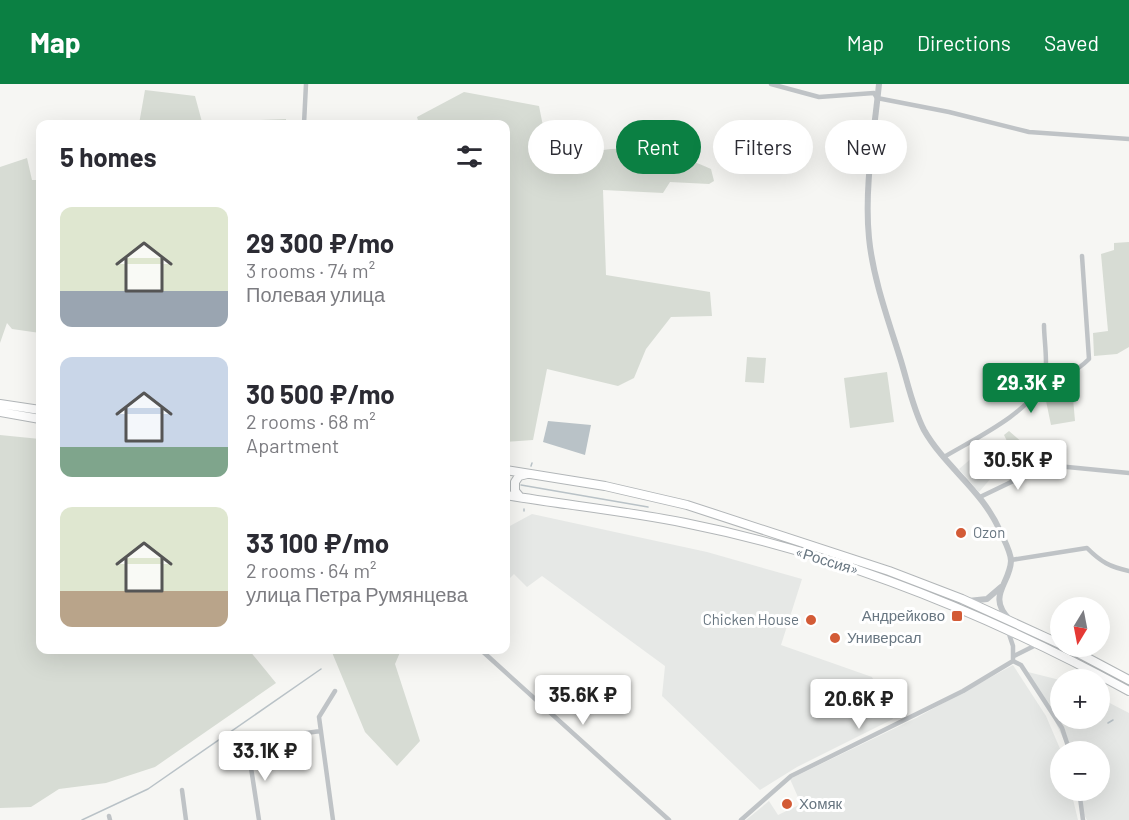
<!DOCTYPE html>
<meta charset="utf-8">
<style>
:root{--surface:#fff;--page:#f7f7f7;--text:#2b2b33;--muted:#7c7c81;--accent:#0b8043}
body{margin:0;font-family:Barlow,sans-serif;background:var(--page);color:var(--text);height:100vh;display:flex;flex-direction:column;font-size:22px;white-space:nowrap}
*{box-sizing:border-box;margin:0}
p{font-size:20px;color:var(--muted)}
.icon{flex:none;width:33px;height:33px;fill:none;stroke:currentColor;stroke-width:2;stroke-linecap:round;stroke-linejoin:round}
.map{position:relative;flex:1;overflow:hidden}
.sheet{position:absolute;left:36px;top:36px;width:474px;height:534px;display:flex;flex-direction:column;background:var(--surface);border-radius:12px;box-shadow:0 6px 24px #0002}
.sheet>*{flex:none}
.hud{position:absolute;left:528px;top:36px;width:510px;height:54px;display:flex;gap:12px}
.needle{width:39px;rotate:190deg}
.fabs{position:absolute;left:1050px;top:513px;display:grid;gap:12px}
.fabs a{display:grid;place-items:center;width:60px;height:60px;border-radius:50%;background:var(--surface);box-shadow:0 6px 24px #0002;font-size:30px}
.price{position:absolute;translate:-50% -51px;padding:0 14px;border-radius:6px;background:#fff;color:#222;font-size:20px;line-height:39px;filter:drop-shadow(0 2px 3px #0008)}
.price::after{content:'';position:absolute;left:50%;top:36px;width:18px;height:14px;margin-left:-9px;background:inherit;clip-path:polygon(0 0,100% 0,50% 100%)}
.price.selected{background:var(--accent);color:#fff}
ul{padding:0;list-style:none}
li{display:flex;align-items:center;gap:18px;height:150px;padding:0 24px}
li span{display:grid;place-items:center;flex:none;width:168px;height:120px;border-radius:12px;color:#555}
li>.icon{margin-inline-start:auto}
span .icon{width:72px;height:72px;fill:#fffc;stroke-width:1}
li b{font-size:26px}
h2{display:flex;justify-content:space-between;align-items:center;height:72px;padding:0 24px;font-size:26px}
.tag{padding:0 21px;border-radius:27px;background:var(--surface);box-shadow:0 6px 24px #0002;font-size:21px;line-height:54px}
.tag.selected{background:var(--accent);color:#fff}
header{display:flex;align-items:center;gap:36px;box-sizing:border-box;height:84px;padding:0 30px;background:var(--accent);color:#fff}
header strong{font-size:28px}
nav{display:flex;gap:33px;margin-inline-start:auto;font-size:21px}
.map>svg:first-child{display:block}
.built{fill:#e6e8e6}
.green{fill:#d7dcd4}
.water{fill:#b9c2c7}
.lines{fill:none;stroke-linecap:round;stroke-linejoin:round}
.stream{stroke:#b9c2c7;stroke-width:1.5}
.trunk-casing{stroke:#b2b6b8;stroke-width:10}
.minor{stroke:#bfc3c6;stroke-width:4.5}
.tertiary{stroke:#bfc3c6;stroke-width:6}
.trunk{stroke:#fff;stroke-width:8}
.poi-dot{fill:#d35b36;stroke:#fff;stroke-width:2}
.labels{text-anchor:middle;stroke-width:6;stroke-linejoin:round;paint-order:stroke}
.poi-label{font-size:15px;fill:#687681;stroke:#fff;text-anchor:start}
.street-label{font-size:15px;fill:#687681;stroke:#fff}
</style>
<header>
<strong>Map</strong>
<nav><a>Map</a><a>Directions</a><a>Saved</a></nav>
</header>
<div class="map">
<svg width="1129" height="736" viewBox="0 0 1129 736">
<rect width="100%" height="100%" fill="#f6f6f3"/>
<!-- built -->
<path class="built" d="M980,367L999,385L979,408L959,385Z
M532,430L707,468L802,495L781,561L872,593L893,635L797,683L760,706L662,612L665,582L542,492L527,503L514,490L506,498V444Z
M1013,581L1046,632L1061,667L1060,706L1071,707L1078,736H746L769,717L778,731L801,720L790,695L916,634Z
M1024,587L1060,596V634H1100V614L1129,629V736H1087L1083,729L1079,707L1100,706V668L1069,667L1052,631Z"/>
<!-- green -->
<path class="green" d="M145,6L195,12L202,38L286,35V40H139Z
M464,8L539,22L544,47L595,76L596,67C636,60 675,68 711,85L714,97L709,100L670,98L663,109L603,106L606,191L710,208L712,232L671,233L646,265L634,294L618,302L547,285L533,356L506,358V40H419L417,33Z
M27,74L32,96H40V249L12,245L7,239L0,259V83Z
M1129,158V263L1117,270L1094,272L1093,249L1108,247L1101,170L1114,166V159Z
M747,273L766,274L764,299L745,298Z
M887,288L894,338L850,344L844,294Z
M1071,291L1075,337L1051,341L1045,312L1046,298Z
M1009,347L1024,360L1033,384L1007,398L1016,390L1008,376L1000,385L987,373L992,371L1004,375L1008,359L1004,351Z
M0,351L40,355V566H249L276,599L155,683L106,699L59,705L31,723L0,724Z
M331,566H401L395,580L420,657L397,682L365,648Z"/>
<!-- water -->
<path class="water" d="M548,337L591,341L585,371L543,358Z"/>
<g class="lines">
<!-- stream -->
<path class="stream" d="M531,382L532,379
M521,401L648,423
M524,427V425
M1108,639L1113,636
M82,736L148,705L321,585"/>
<defs>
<path id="trunk" d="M0,320L40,326
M0,328L40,335
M506,386L605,402L687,421L889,487L962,515L1060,560
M506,411C565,421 626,427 685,439C841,470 990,531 1129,607
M520,413L515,407V398L519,392L527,390
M1065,562L1129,596"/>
</defs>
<!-- trunk casing -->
<use href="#trunk" class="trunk-casing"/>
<!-- minor -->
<path class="minor" d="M771,0L819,13L874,9L877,14L949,28L1029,48L1129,55
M304,40L306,0
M1043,296C1063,294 1076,288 1089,275L1082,172
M944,373C972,356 1030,329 1043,297C1049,283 1044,257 1044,241
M980,413L1047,381L1129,389
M1011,476L1087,464C1101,478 1110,483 1129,487
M481,566L669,736
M1014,572L1034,562
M1013,577L1021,581L1062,644L1070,668
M182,706L186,736
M1079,706L1083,736
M109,732L110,736
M259,736L248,664L252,656L321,647
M333,736L319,633L335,607
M741,736L791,692L963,607L1013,577V562L1009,550"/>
<!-- tertiary -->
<path class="tertiary" d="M879,0C874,51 864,103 869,154C873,195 889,238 901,277C908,300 913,325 924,346C945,383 983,407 1000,447C1004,456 1011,468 1011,477C1010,500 986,512 1010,536
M968,517L987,515L1001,503"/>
<!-- trunk -->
<use href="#trunk" class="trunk"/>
</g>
<!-- markers -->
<g class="poi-dot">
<circle cx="961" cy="449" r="6"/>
<rect x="951" y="526" width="12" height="12" rx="3"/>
<circle cx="811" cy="536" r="6"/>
<circle cx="835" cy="554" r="6"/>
<circle cx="787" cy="720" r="6"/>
</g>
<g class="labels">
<!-- poi labels -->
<g class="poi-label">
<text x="973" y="454">Ozon</text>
<text x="945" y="537" text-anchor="end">Андрейково</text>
<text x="799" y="541" text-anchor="end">Chicken House</text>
<text x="847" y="559">Универсал</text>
<text x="799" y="725">Хомяк</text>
</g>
<!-- street labels -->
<g class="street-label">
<text transform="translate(827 477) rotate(17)" y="5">«Россия»</text>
</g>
</g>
</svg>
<div class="fabs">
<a><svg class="needle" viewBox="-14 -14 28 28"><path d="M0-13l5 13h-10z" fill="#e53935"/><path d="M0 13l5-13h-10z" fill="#7c7c81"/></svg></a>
<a>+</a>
<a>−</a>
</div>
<b class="price selected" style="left:1031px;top:330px">29.3K ₽</b>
<b class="price" style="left:1018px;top:407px">30.5K ₽</b>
<b class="price" style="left:583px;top:642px">35.6K ₽</b>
<b class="price" style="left:859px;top:646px">20.6K ₽</b>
<b class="price" style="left:265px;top:698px">33.1K ₽</b>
<div class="hud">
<a class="tag">Buy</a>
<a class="tag selected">Rent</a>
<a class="tag">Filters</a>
<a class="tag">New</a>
</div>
<section class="sheet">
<h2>5 homes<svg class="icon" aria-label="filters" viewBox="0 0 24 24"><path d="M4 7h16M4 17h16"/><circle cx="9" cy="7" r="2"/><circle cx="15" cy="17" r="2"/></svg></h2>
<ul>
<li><span style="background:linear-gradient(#dfe7d0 70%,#9aa5b1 0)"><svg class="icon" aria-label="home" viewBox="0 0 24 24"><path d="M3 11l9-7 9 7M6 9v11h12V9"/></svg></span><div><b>29 300 ₽/mo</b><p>3 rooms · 74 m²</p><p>Полевая улица</p></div></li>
<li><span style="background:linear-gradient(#c9d6e8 75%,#7fa58c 0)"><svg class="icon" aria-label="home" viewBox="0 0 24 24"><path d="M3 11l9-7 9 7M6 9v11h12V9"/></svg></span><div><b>30 500 ₽/mo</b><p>2 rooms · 68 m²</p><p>Apartment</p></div></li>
<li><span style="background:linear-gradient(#dfe7d0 70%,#b9a48a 0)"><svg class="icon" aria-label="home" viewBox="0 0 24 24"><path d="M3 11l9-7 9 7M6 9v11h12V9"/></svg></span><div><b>33 100 ₽/mo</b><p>2 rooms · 64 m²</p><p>улица Петра Румянцева</p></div></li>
</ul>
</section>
</div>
